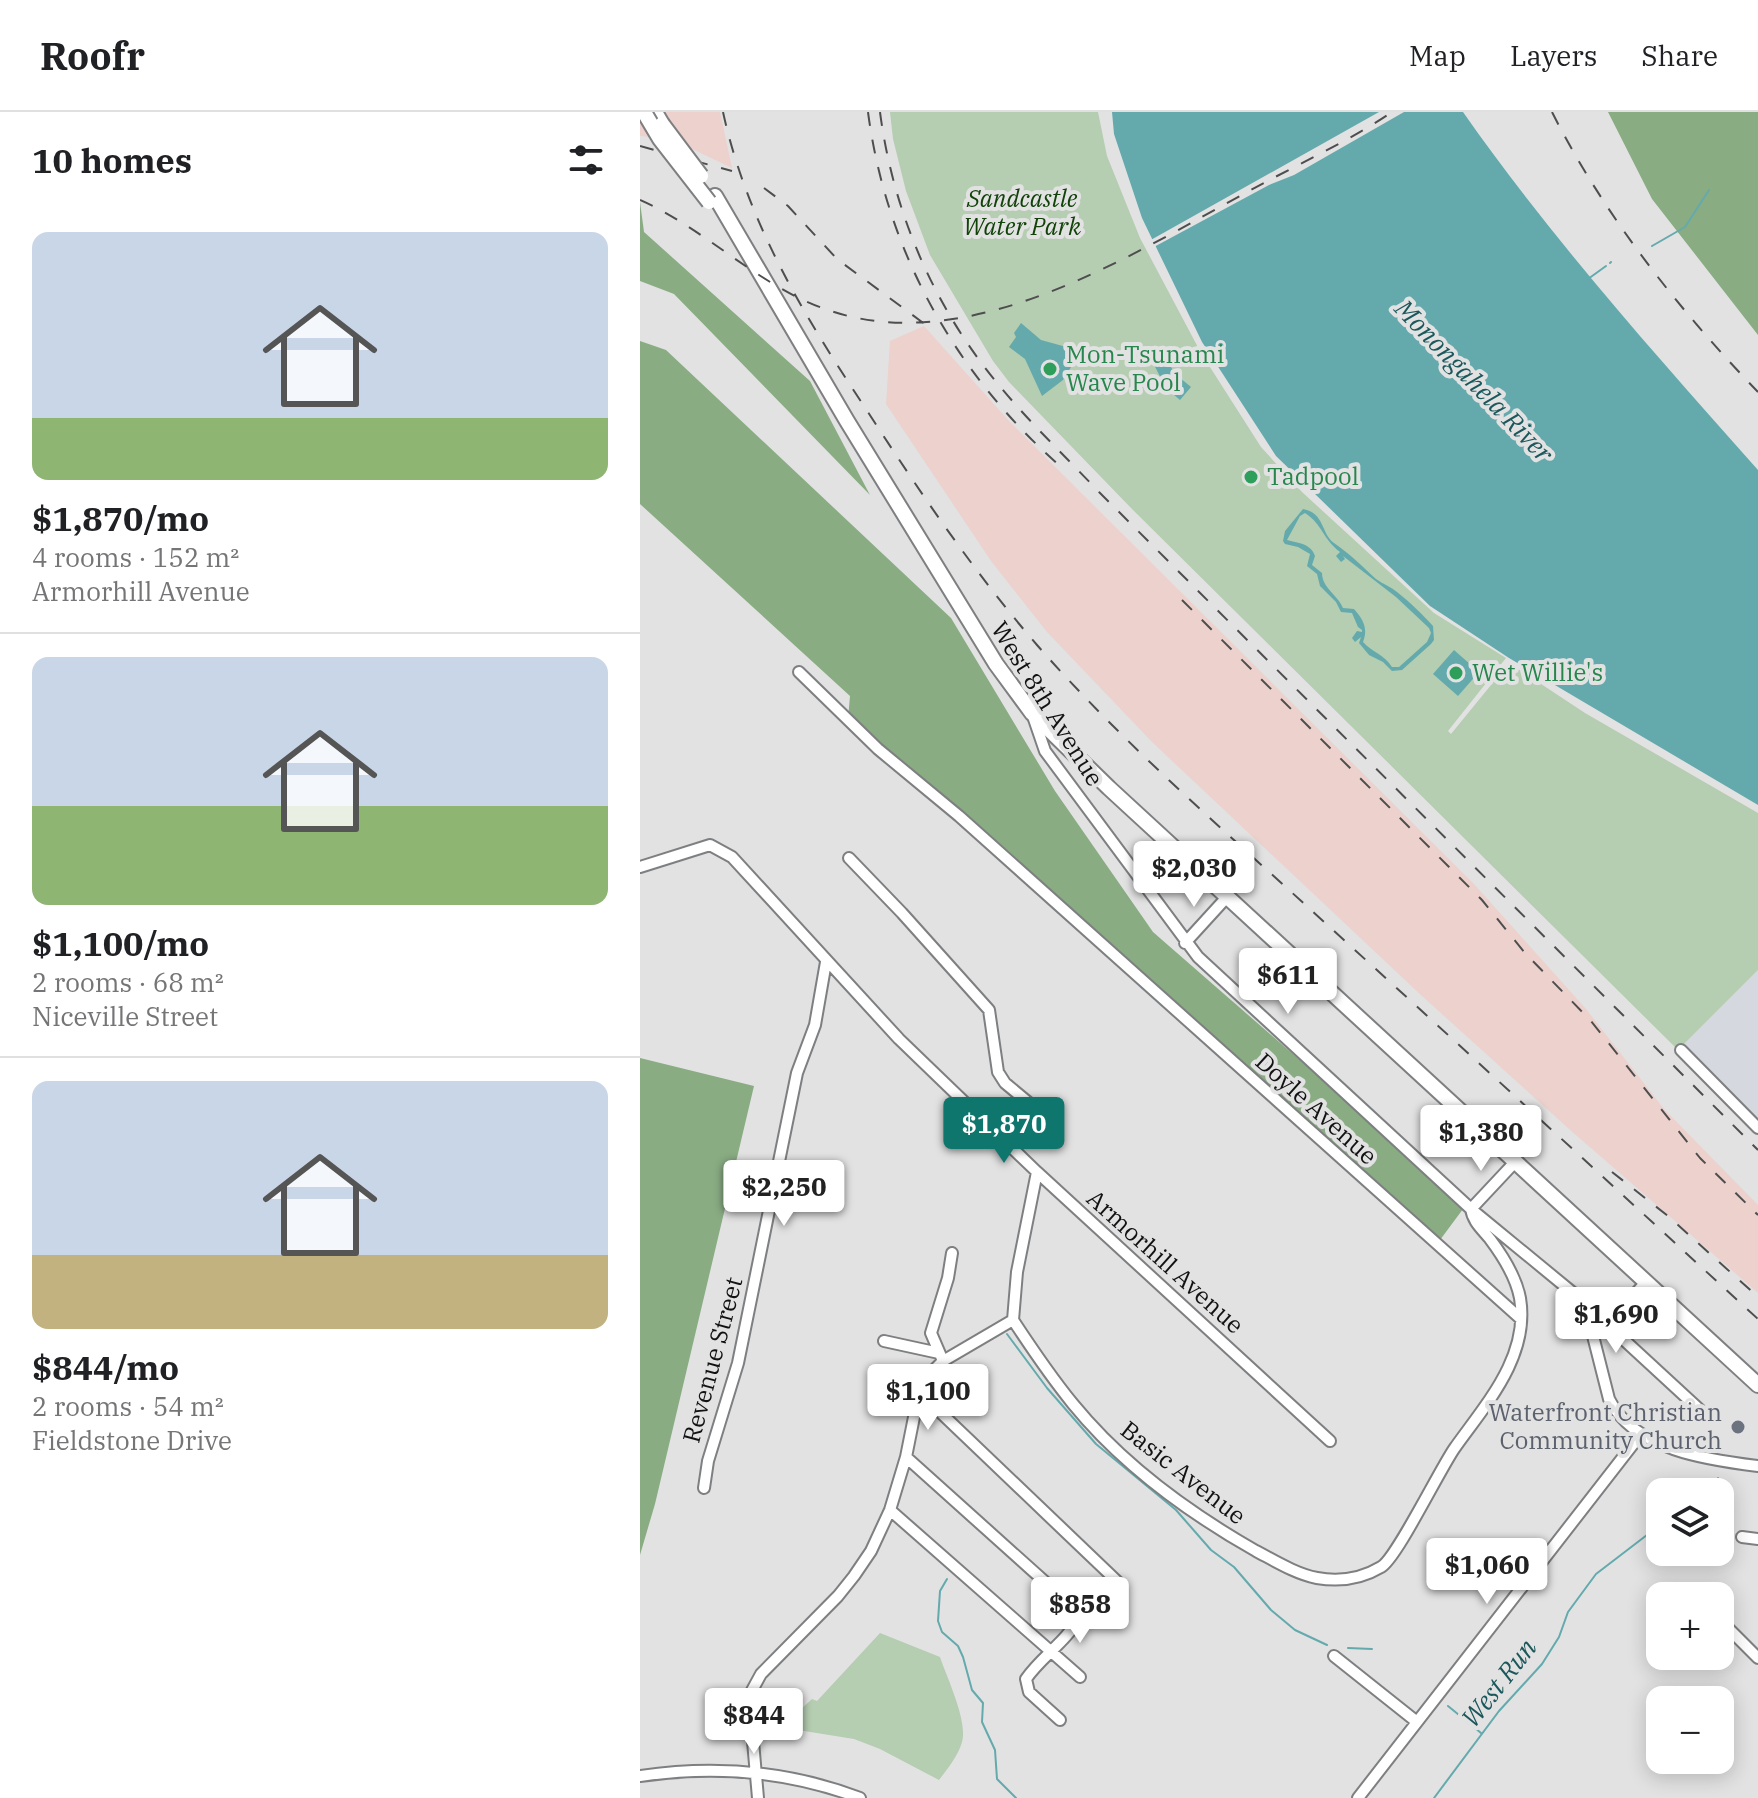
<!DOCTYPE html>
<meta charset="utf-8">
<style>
:root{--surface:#fff;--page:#f2f2f2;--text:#202124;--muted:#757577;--line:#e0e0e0;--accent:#0f766e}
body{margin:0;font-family:"IBM Plex Serif",serif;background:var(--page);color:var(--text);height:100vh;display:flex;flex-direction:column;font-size:30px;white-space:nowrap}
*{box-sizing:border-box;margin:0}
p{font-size:26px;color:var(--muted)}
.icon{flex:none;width:44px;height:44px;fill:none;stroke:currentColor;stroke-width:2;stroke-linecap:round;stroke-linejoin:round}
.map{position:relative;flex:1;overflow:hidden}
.sheet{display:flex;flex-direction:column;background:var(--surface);width:640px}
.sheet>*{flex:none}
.tools{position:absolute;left:1006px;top:1366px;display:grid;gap:16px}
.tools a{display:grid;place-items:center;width:88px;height:88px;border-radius:16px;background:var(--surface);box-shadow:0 4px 20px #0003;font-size:40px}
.price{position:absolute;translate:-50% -68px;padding:0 18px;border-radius:8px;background:#fff;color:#222;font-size:26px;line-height:52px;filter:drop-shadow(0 2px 4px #0008)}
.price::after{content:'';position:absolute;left:50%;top:48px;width:24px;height:18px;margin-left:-12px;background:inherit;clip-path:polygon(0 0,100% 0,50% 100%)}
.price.selected{background:var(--accent);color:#fff}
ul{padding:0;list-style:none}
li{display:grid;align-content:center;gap:16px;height:424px;padding:0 32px}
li+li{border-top:2px solid var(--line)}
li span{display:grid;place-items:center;height:248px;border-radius:16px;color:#555}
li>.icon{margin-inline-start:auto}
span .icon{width:144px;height:144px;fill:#fffc;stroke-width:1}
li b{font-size:34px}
h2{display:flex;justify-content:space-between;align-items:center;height:96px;padding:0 32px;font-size:34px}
header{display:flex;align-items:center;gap:48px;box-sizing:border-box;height:112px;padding:0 40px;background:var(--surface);border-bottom:2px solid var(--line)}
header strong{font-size:38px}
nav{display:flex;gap:44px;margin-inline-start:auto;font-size:28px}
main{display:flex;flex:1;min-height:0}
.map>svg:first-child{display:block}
.built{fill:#d6d8e0}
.industrial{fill:#ecd1cd}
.green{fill:#b5cdb1}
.forest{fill:#89ac83}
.water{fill:#64aaad;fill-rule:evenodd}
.pier{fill:#e2e2e3}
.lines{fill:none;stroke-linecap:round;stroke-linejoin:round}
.stream{stroke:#64aaad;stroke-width:2}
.minor-casing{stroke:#7e7f80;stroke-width:14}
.major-casing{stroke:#7e7f80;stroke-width:18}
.minor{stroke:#fff;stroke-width:10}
.major{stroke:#fff;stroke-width:14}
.rail{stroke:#4e4e4f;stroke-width:2;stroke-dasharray:14 14;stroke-linecap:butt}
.major-bridge-casing{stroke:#7e7f80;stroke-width:18;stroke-linecap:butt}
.major-bridge{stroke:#fff;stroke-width:14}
.leisure-dot{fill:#2e9e5b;stroke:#e2e2e3;stroke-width:3}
.worship-dot{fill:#6b7280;stroke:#e2e2e3;stroke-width:3}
.labels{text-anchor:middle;stroke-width:8;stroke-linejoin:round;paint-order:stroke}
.park-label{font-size:24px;font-style:italic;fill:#114309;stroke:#e2e2e3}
.leisure-label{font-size:24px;fill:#27864d;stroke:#e2e2e3;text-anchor:start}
.street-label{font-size:24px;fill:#121213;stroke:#e2e2e3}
.worship-label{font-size:24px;fill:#5b616d;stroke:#e2e2e3;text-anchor:end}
.water-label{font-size:26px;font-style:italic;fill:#1c585b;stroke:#e2e2e3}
</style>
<header>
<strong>Roofr</strong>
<nav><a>Map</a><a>Layers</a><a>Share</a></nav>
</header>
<main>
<section class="sheet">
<h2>10 homes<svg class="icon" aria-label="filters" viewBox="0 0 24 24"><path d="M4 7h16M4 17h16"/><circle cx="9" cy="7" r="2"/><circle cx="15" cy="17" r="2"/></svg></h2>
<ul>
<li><span style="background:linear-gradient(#c9d6e8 75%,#8fb573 0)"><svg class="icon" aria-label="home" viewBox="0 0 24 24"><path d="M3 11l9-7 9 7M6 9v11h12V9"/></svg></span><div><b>$1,870/mo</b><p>4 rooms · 152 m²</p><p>Armorhill Avenue</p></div></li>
<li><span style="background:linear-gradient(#c9d6e8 60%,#8fb573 0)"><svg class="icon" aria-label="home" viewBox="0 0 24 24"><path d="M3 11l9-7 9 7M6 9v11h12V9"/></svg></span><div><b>$1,100/mo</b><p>2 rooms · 68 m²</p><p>Niceville Street</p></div></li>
<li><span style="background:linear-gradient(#c9d6e8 70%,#c2b280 0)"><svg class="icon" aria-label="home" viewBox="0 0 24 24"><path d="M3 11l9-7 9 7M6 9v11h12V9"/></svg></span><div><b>$844/mo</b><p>2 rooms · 54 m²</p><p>Fieldstone Drive</p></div></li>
</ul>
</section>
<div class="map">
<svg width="1118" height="1686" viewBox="0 0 1118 1686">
<rect width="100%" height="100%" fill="#e2e2e3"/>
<!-- built -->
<path class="built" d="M1118,858V1024L1038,938Z"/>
<!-- industrial -->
<path class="industrial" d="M0,0H80L92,56L6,15L11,25L0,24Z
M284,214L369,309L834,772L946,897L1024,997L1118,1093V1181L929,1017L782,884L513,631L407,520L351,449L246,292L250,229Z"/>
<!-- green -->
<path class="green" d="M250,0H458L467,44L500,126L561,241L621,335L662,380L794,501L866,546L808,619L811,622L869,551L945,601L1118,701V858L1038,938L493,398L369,270L353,249L290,143L266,79L253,27Z
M240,1521L300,1545C307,1566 328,1609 322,1630C318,1644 308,1656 299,1668L240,1637L214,1627L158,1618L161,1597L172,1587L177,1589Z"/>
<!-- forest -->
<path class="forest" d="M968,0H1118V223L1012,87Z
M0,90L4,120L170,269L230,383L34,182L0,169Z
M0,229L26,238L311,506L415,679L513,820L826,1093L797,1132L208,607L210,584L0,392Z
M0,946L114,974L15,1392L0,1443Z"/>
<!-- water -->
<path class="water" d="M472,0H823C912,127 1015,242 1118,358V693L869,546L790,494L636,344L562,230L502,106L474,22Z
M381,211L401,228L441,239L423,268L402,284L385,247L369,235L376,225L374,221Z
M525,238L528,240C525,255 540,266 551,275L540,288L526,276L511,247L516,240Z
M663,397C685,401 681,422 694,431C710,442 722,454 736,467C743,472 751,475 757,480C770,490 783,503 793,514L794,528L791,532L762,558L752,559L743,550L729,543L719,531L721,525L715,530L712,526L717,519L722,520V518L718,515L712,501L701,500L696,490L680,474L677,462L667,454L670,442L658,435L645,432L643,429L645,419ZM665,401C683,413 682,426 700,440L696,444L701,450L705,447L703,444L756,485L789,516L791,521L787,530L759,555H752C745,543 732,540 723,530C728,517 724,508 714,497L703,496C698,483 682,476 682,461L672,453L675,444C671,431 657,431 647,428L660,404Z
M814,538L839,560L818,584L793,562Z"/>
<!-- pier -->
<path class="pier" d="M739,0H764L654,63L629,73L512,136L509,129Z"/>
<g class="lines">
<!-- stream -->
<path class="stream" d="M1012,134L1045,115L1069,78
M970,151L971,150
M948,167L966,154
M367,1222L407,1276L456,1332L536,1398L571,1438L594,1455L631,1498L655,1518L687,1533
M1069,1380L1078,1366
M307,1467L300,1479L298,1509L302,1520L318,1534L323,1545L332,1578L343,1591L342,1610L355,1638L357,1667L376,1686
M708,1536L732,1537
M808,1594L841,1621
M794,1686L859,1599L902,1552L919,1525L928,1500L956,1462L1020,1413"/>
<defs>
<path id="minor" d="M159,560L238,637L319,704L881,1207
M394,607L405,639L558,845L831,1097L932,1180L1060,1298
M209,746L262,801L349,898L358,960L365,971L389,991L395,1006L370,1035
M0,755L70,733L92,745L259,927L397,1060L690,1329
M545,831L587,785
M1041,938L1118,1016
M940,1192L950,1212L969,1287C994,1338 1068,1348 1118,1354
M373,1208C392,1237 411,1265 433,1292C482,1352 549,1401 616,1439C635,1449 656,1462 677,1466C700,1470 721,1467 741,1455C756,1447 799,1359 814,1337C845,1293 890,1245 880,1186C876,1165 862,1143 850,1127C842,1117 833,1110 831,1097L876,1049
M373,1208L377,1160L397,1060
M968,1212L1006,1170
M244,1229L299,1241
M303,1249L373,1208
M279,1280L481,1473
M266,1345L433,1495L439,1506C426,1530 401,1545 386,1567L389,1580L420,1608
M64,1376L68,1349L98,1251L157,961L175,913L186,850
M250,1398L440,1565
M1102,1425L1118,1427
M1080,1508L1118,1546
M694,1544L777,1610
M0,1664C75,1653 149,1659 220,1686
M118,1686L109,1584L121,1562L198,1484L214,1464L231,1439L250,1398L266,1345L279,1280L284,1268L303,1249L291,1221L308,1166L312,1141
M718,1686L1001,1322"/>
<path id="major" d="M15,0L22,12
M75,84L207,309L356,552L392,601L469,676L1118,1273"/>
</defs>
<!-- minor casing -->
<use href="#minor" class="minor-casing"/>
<!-- major casing -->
<use href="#major" class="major-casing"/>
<!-- minor -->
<use href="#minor" class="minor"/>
<!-- major -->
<use href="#major" class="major"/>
<!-- rail -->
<path class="rail" d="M83,0C107,110 164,204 226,297C279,379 333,459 397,533C487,636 593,726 694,819C836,948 977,1078 1118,1207
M228,0C246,138 315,262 420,354
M240,0C253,100 294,195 358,272C389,310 425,344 459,380L1118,1038
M912,0C964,103 1038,197 1118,280
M0,34L92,59
M124,76L148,94L197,147L286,213
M0,88C66,117 119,175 188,198C329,247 489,144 609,79C656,53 708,30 752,0
M542,488L842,788L885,841L951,909L1060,1046L1118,1103
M972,1060L1028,1104L1118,1185"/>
<defs>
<path id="major-bridge" d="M4,0L20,27L69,90
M22,12L61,64"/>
</defs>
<!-- major-bridge casing -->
<use href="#major-bridge" class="major-bridge-casing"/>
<!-- major-bridge -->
<use href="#major-bridge" class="major-bridge"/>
</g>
<!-- markers -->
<g class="leisure-dot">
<circle cx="410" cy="257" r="8"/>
<circle cx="611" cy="365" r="8"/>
<circle cx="816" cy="561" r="8"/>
</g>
<circle class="worship-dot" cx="1098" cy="1315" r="8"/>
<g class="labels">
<!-- park labels -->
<g class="park-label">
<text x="382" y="95">Sandcastle<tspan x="382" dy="28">Water Park</tspan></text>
</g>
<!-- leisure labels -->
<g class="leisure-label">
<text x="426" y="251">Mon-Tsunami<tspan x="426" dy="28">Wave Pool</tspan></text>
<text x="627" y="373">Tadpool</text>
<text x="832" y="569">Wet Willie's</text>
</g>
<!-- street labels -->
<g class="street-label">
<text transform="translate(407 592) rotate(58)" y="8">West 8th Avenue</text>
<text transform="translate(676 997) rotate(42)" y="8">Doyle Avenue</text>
<text transform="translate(525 1150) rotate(42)" y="8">Armorhill Avenue</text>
<text transform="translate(73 1248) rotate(-75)" y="8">Revenue Street</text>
<text transform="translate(543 1361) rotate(38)" y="8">Basic Avenue</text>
</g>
<!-- worship labels -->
<g class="worship-label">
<text x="1082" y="1309">Waterfront Christian<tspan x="1082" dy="28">Community Church</tspan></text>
</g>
<!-- water labels -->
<g class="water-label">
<text transform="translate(834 269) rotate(46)" y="9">Monongahela River</text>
<text transform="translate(859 1571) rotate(-52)" y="9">West Run</text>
</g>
</g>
</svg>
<div class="tools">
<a><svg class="icon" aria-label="layers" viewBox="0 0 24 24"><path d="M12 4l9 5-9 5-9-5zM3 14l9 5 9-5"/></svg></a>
<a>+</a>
<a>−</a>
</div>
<b class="price" style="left:554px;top:797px">$2,030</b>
<b class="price" style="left:648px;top:904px">$611</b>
<b class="price selected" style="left:364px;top:1053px">$1,870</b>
<b class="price" style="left:841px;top:1061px">$1,380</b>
<b class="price" style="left:144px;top:1116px">$2,250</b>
<b class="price" style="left:976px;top:1243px">$1,690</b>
<b class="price" style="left:288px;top:1320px">$1,100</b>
<b class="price" style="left:847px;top:1494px">$1,060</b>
<b class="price" style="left:440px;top:1533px">$858</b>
<b class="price" style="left:114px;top:1644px">$844</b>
</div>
</main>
